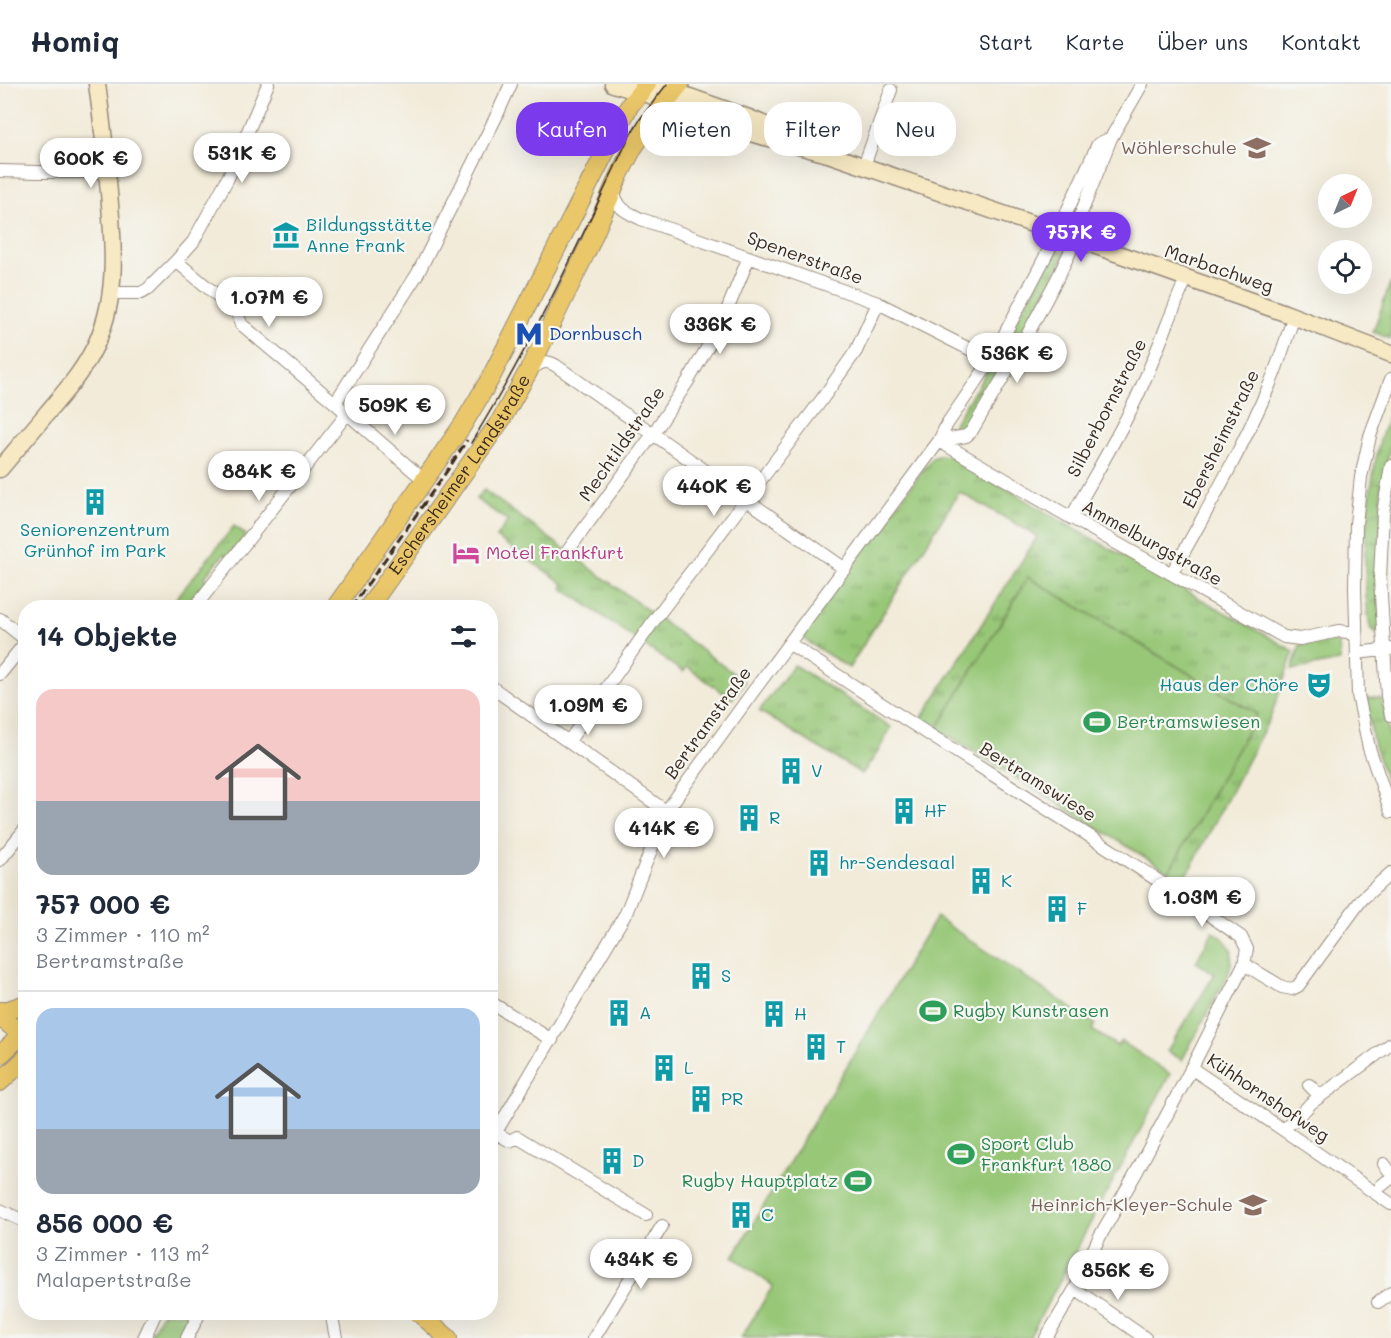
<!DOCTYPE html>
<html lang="de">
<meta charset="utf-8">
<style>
:root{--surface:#fff;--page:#f6f6f7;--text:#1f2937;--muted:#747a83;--line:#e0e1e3;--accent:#7c3aed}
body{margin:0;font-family:Mali,sans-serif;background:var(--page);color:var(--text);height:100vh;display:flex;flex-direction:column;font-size:22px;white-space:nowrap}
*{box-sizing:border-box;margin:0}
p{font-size:20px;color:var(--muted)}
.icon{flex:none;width:33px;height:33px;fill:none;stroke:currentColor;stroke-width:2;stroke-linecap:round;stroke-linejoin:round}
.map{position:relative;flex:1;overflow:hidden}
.details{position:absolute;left:18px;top:516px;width:480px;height:720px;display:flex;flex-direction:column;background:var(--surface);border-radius:24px;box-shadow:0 6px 24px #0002}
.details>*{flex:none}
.top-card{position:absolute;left:516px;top:18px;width:570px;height:54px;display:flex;gap:12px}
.needle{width:39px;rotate:43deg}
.fabs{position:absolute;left:1318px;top:90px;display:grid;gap:12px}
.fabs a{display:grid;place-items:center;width:54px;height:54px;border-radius:50%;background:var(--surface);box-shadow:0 6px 24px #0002;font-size:30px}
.price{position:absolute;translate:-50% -51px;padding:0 14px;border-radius:21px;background:#fff;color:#222;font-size:20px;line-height:39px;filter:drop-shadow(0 2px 3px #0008)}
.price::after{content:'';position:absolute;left:50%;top:36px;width:18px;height:14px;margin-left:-9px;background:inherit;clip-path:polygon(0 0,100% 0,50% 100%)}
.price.active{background:var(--accent);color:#fff}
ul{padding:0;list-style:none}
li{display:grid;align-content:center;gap:12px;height:318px;padding:0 18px}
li+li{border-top:2px solid var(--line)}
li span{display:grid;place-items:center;height:186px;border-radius:18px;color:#555}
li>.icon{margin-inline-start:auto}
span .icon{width:108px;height:108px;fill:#fffc;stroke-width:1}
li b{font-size:26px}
h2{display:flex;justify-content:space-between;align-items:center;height:72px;padding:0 18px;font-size:26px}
.chip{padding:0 21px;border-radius:24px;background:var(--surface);box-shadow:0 6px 24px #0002;font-size:21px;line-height:54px}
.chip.active{background:var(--accent);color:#fff}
header{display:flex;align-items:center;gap:36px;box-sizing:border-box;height:84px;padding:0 30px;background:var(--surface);border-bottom:2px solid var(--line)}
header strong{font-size:28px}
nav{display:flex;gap:33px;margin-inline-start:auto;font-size:21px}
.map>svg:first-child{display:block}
.grass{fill:#97c777;stroke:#69784a;stroke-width:1.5}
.park{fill:url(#park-tufts);stroke:#69784a;stroke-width:1.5}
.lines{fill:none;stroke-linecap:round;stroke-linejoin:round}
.street-casing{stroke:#968a7c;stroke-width:14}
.secondary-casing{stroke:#968a7c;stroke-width:19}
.primary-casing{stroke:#968a7c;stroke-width:20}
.street{stroke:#fff;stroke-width:12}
.secondary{stroke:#f7e9c3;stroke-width:16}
.primary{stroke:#eac769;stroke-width:18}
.tram{stroke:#3b2a1e;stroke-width:1.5}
.rail{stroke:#3b2a1e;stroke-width:3;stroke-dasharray:9 4.5;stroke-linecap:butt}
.labels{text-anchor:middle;stroke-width:4.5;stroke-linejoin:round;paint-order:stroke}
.education-label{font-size:18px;fill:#785e54;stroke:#f6f6f2;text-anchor:end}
.culture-label{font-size:18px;fill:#0d838f;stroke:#f6f6f2;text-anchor:start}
.street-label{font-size:18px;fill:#3b2a1e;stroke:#f6f6f2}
.transit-label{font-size:18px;fill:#164399;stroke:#f6f6f2;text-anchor:start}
.hotel-label{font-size:18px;fill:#b23c85;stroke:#f6f6f2;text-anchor:start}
.leisure-label{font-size:18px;fill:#27864d;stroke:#f6f6f2;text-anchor:start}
</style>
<header>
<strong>Homiq</strong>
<nav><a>Start</a><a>Karte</a><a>Über uns</a><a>Kontakt</a></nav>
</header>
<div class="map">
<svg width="1391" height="1254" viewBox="0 0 1391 1254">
<defs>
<pattern id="park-tufts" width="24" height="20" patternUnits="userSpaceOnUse" patternTransform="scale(1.5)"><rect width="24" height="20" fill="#97c777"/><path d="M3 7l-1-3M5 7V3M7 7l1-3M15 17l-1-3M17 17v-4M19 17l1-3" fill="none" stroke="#7ca261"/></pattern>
</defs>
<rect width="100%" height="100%" fill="#f6f6f2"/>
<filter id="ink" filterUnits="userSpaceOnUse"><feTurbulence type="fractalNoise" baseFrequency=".0167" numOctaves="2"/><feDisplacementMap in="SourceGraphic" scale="12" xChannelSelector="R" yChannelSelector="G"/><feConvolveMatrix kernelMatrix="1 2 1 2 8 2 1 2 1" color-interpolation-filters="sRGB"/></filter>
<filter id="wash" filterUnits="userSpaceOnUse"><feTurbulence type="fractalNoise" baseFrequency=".008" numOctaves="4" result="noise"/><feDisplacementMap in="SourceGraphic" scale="24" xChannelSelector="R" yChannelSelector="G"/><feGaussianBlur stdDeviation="1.35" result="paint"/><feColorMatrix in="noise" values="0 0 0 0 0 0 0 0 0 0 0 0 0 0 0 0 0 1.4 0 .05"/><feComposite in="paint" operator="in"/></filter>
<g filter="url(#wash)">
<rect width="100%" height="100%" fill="#f2ebd9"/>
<!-- grass -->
<path class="grass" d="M1028,493L1257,630L1169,788L937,645Z
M936,833L1095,940L1092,946L1117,962L1121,957L1170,990L1029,1254H741L773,1202L733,1173Z
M1213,847C1234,861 1235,868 1228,891L1182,976L1167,967L1215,890L1196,878Z"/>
<!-- park -->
<path class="park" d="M1055,167L1065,169L1014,270L967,348L954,351L949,347L994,277Z
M1391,197V255L1373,248Z
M1391,325V360L1381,405L1380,551L1370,544C1360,485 1366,423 1378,364C1381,351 1387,338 1391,325Z
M941,371L950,372L1068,441L1294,567L1271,632L1179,806L1169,788L1257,630L1028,493L937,645L921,635L1038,452L959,408L849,584L805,556L804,551L847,489L932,374Z
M484,406L745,598L732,615L687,583L683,588L562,504L564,500L496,453L508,437L476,415Z
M234,442L246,451L229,473L224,470L204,494L209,498L188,523H185L175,516Z
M1339,557L1340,577L1292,586L1300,561Z
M794,581L891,643L877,669L862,690L759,627Z
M1365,614H1381L1391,657V712L1374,662Z
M162,1229H198L186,1254H149Z"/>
</g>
<g filter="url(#ink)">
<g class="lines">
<defs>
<path id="street" d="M864,82L891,6
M0,87L38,88H107
M613,106C618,125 624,127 641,135L878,219L991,276
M176,177L237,228L241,240L335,319L424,396
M112,209H141L148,205L176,177L193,158L228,94L268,0
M530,286C540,279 543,275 555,281L845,485
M1391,295L1370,352L1361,393L1356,440L1355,503L1358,611L1369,664L1391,728
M335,319L418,189L496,33L511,0
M939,357L1061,428L1284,553L1300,555L1339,547L1348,548L1356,553
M939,357L966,352L971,348L1017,270L1057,195L1070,168L1080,132L1111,54L1142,0
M1391,382L1383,429L1380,494L1387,612L1391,631
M1071,434C1093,394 1117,355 1137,313C1155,274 1169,234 1186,195
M567,468L653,350L688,297L723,236L749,173
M1172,489C1206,428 1241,367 1269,302C1279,279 1286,255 1294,232
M194,524L347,330
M0,535L26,556
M789,559C938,660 1094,750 1241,853L1247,865L1244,880L1188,991L1137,1087L1099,1154L1075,1205L1046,1254
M1357,569L1390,565
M0,590L26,558
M490,602L667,728
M569,657L655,535L820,318L856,267L878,219
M0,776L26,744
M1244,880L1282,903L1292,905L1298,902L1362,815L1391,789
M490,918L552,956
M1191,984L1285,1047L1391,1120
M1309,1001L1320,1012
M1284,1046C1291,1035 1303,1030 1310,1020L1391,960
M496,1049L510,1057L517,1053L646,1131
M490,1058L626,829L661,741L670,722L752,609L939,357L947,340L991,276L1052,160L1098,60L1111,54
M1384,1080L1391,1089
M1381,1102L1391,1094
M0,1126L26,1138
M1075,1205L1145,1254
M1378,1218L1391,1209
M331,1228L336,1254
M144,1254L156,1228
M187,1254L200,1228
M594,1254L662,1142"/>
<path id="secondary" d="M613,0L650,11L691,28L743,47L828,70L1082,157L1285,229L1391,270
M653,0L749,34L784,49
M0,385C16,366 31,348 47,329C63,310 79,292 91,270C119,220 114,164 109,109C106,73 102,36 97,0"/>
<g id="primary">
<path d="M335,524L462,342L490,295L618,43L630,21L647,0"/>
<path id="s1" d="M368,524L501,336L529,286L589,162L619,91L633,64L653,34L680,0"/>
<path d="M0,927H5L26,920"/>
<path d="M0,933L26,954"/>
<path d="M0,971L26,947"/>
<path d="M0,998L26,974"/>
<path d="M418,1228L448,1254"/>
</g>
</defs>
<!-- street casing -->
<use href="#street" class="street-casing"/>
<!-- secondary casing -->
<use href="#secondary" class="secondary-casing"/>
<!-- primary casing -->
<use href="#primary" class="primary-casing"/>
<!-- street -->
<use href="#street" class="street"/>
<!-- secondary -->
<use href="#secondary" class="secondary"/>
<!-- primary -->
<use href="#primary" class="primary"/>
<!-- tram -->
<path class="tram" d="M471,359C532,260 581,155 630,51L640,35L667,0"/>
<!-- rail -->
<path class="rail" d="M351,524L449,384L467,356"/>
</g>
</g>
<!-- icons -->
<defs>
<symbol id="school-bare" viewBox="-9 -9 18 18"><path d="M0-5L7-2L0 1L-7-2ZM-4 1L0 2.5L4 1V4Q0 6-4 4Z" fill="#8d6e63" stroke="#f6f6f2" stroke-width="2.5" paint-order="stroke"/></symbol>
<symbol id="museum-bare" viewBox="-9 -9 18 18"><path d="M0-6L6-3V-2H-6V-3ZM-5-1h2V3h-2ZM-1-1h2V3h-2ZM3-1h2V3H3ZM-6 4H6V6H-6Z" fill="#0f9aa8" stroke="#f6f6f2" stroke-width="2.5" paint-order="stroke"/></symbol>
<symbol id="metro-bare" viewBox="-9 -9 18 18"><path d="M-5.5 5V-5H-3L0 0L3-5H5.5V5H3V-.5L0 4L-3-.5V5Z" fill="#1a4fb4" stroke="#f6f6f2" stroke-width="2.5" paint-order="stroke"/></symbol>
<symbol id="building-bare" viewBox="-9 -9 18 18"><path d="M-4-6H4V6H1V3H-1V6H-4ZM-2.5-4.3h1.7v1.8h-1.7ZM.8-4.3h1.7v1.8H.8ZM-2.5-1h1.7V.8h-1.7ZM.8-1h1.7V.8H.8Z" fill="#0f9aa8" stroke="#f6f6f2" stroke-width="2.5" paint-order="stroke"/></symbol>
<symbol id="hotel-bare" viewBox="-9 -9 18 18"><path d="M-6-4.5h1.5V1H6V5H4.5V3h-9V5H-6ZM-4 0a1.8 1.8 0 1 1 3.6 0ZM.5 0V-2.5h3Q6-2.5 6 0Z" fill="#d1479c" stroke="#f6f6f2" stroke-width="2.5" paint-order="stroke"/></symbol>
<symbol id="theatre-bare" viewBox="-9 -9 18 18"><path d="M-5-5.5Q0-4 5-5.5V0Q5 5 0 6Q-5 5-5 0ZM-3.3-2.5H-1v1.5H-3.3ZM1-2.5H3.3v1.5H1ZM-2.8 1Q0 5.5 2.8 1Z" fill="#0f9aa8" stroke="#f6f6f2" stroke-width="2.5" paint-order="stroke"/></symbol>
<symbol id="stadium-bare" viewBox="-9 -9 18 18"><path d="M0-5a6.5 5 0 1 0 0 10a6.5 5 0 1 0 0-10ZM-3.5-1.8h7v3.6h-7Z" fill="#2e9e5b" stroke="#f6f6f2" stroke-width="2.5" paint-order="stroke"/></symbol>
</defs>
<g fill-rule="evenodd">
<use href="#school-bare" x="1238" y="45" width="38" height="38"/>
<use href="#museum-bare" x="267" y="132" width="38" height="38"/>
<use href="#metro-bare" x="510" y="231" width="38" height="38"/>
<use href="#building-bare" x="76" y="399" width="38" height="38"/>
<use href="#hotel-bare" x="447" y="450" width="38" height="38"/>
<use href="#theatre-bare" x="1300" y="582" width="38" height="38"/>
<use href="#stadium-bare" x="1078" y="619" width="38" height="38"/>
<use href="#building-bare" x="772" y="668" width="38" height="38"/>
<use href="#building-bare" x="885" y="708" width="38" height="38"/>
<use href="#building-bare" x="730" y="715" width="38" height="38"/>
<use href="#building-bare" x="800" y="760" width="38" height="38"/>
<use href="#building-bare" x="962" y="778" width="38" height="38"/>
<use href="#building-bare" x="1038" y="806" width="38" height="38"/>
<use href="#building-bare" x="682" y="873" width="38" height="38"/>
<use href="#stadium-bare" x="914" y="908" width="38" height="38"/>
<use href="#building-bare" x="600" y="910" width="38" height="38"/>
<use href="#building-bare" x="755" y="911" width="38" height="38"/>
<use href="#building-bare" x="797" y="944" width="38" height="38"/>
<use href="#building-bare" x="645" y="965" width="38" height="38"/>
<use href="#building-bare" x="682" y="996" width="38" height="38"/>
<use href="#stadium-bare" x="942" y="1051" width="38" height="38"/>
<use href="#building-bare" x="593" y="1058" width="38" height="38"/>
<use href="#stadium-bare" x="839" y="1078" width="38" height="38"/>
<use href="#school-bare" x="1234" y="1102" width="38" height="38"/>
<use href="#building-bare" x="722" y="1112" width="38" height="38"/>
</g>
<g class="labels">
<!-- education labels -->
<g class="education-label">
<text x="1237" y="70">Wöhlerschule</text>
<text x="1233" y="1127">Heinrich-Kleyer-Schule</text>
</g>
<!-- culture labels -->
<g class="culture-label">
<text x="306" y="147">Bildungsstätte<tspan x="306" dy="21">Anne Frank</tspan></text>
<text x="95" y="452" text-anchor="middle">Seniorenzentrum<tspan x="95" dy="21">Grünhof im Park</tspan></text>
<text x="1299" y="607" text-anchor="end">Haus der Chöre</text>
<text x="811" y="693">V</text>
<text x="924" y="733">HF</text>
<text x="769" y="740">R</text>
<text x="839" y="785">hr-Sendesaal</text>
<text x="1001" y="803">K</text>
<text x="1077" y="831">F</text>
<text x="721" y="898">S</text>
<text x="639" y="935">A</text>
<text x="794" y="936">H</text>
<text x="836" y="969">T</text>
<text x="684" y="990">L</text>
<text x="721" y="1021">PR</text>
<text x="632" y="1083">D</text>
<text x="761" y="1137">C</text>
</g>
<!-- street labels -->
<g class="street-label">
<text transform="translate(805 174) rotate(20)" y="6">Spenerstraße</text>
<text transform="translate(1219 185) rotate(19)" y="6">Marbachweg</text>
<text transform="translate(1107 324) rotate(-63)" y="6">Silberbornstraße</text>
<text transform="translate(1221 355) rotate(-64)" y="6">Ebersheimstraße</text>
<text transform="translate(622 360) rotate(-55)" y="6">Mechtildstraße</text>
<text dy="6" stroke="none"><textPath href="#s1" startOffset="162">Eschersheimer Landstraße</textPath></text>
<text transform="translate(1152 459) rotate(29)" y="6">Ammelburgstraße</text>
<text transform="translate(708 639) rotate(-54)" y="6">Bertramstraße</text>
<text transform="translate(1038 698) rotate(32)" y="6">Bertramswiese</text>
<text transform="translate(1268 1014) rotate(34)" y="6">Kühhornshofweg</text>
</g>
<!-- transit labels -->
<g class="transit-label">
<text x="549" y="256">Dornbusch</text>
</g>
<!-- hotel labels -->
<g class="hotel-label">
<text x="486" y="475">Motel Frankfurt</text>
</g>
<!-- leisure labels -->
<g class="leisure-label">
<text x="1117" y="644">Bertramswiesen</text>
<text x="953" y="933">Rugby Kunstrasen</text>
<text x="981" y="1066">Sport Club<tspan x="981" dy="21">Frankfurt 1880</tspan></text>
<text x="838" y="1103" text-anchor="end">Rugby Hauptplatz</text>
</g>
</g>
</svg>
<div class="fabs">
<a><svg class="needle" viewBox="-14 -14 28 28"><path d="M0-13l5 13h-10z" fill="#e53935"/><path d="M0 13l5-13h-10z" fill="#747a83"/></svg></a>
<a><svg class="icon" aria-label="locate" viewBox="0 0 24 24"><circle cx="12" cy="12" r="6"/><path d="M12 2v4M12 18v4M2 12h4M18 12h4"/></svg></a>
</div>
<b class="price" style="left:242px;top:100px">531K €</b>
<b class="price" style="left:91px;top:105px">600K €</b>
<b class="price active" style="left:1081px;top:179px">757K €</b>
<b class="price" style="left:269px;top:244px">1.07M €</b>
<b class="price" style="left:720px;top:271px">336K €</b>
<b class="price" style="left:1017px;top:300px">536K €</b>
<b class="price" style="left:395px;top:352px">509K €</b>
<b class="price" style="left:259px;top:418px">884K €</b>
<b class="price" style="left:714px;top:433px">440K €</b>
<b class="price" style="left:588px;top:652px">1.09M €</b>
<b class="price" style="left:664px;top:775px">414K €</b>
<b class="price" style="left:1202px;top:844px">1.03M €</b>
<b class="price" style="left:641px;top:1206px">434K €</b>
<b class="price" style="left:1118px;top:1217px">856K €</b>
<div class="top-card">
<a class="chip active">Kaufen</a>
<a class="chip">Mieten</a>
<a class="chip">Filter</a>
<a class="chip">Neu</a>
</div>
<section class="details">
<h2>14 Objekte<svg class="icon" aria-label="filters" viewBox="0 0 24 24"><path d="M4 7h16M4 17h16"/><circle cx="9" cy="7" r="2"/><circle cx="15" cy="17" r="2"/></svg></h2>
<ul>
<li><span style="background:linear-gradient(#f6c9c9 60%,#9aa5b1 0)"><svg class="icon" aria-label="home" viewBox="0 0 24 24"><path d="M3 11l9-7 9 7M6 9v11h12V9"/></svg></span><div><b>757 000 €</b><p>3 Zimmer · 110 m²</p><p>Bertramstraße</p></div></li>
<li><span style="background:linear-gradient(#a9c7e8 65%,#9aa5b1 0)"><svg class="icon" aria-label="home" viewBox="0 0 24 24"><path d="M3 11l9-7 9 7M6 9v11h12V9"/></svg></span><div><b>856 000 €</b><p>3 Zimmer · 113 m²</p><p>Malapertstraße</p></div></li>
</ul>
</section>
</div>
